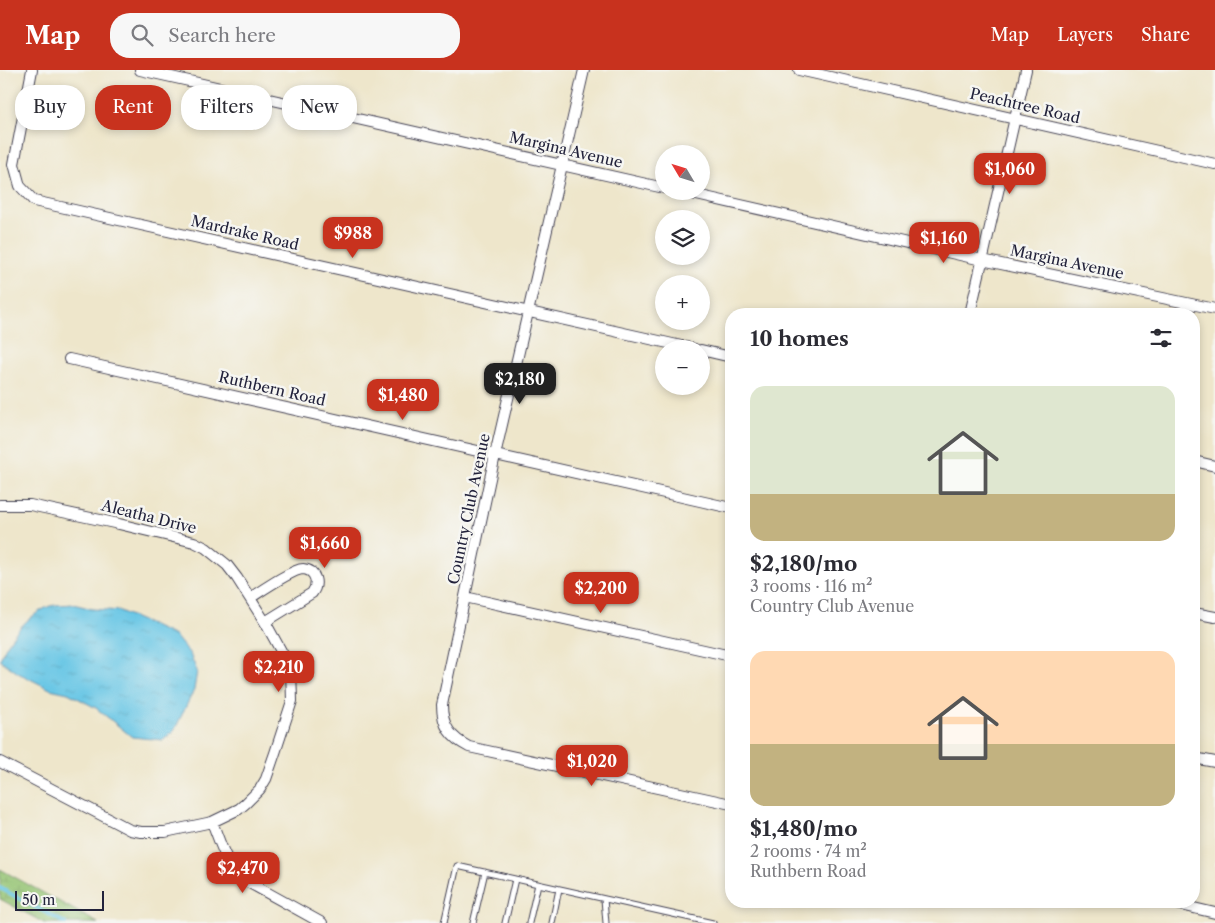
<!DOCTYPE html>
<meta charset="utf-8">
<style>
:root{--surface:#fff;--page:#f7f7f7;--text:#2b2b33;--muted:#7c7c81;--accent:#c8321e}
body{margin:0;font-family:"Libre Caslon Text",serif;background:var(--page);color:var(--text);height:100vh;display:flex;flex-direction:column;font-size:19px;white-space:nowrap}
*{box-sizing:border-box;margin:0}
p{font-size:16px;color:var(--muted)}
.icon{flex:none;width:28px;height:28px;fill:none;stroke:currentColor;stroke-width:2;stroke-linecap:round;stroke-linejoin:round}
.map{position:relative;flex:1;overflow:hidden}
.drawer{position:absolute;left:725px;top:238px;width:475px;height:600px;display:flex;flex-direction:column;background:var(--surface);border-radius:20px;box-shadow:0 2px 8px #0003}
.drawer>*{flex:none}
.guide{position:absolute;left:15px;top:15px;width:475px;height:45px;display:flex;gap:10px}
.needle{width:32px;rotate:308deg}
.controls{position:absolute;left:655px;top:75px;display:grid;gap:10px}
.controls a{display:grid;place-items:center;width:55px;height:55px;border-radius:50%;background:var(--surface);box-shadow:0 2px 8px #0003;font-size:25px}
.scale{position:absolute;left:15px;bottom:12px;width:89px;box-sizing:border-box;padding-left:5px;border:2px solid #22223b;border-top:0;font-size:14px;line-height:18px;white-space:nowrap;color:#22223b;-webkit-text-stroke:4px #f6f6f2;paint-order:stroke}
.price{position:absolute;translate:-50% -42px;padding:0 11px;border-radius:10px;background:var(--accent);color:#fff;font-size:16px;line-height:32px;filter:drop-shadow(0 1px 2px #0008)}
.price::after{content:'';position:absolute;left:50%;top:30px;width:15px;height:11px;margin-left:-8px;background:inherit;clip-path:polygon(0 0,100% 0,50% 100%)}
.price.active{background:#222;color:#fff}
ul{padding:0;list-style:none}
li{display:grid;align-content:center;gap:10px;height:265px;padding:0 25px}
li span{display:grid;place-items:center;height:155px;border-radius:15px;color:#555}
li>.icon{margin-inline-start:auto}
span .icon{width:90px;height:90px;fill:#fffc;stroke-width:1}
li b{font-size:21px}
h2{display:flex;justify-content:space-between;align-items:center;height:60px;padding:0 25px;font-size:21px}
.pill{padding:0 18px;border-radius:20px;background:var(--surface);box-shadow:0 2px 8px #0003;font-size:18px;line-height:45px}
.pill.active{background:var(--accent);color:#fff}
header{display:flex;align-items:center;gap:30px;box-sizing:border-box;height:70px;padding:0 25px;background:var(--accent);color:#fff}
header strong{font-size:24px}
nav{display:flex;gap:28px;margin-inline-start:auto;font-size:18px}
.search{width:350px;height:45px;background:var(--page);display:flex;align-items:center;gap:12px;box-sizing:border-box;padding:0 18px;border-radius:20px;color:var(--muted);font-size:19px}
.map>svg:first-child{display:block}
.wetland{fill:url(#wetland-marsh);stroke:#5c7357}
.water{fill:url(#water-ripples);stroke:#447490}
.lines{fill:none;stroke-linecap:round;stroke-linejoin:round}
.stream{stroke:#67c6e5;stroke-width:4}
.lane-casing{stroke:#413f51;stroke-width:7}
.street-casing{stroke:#413f51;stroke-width:12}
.lane{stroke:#fff;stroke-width:5}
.street{stroke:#fff;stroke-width:10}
.labels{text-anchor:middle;stroke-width:5;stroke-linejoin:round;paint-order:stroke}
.street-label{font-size:15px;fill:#22223b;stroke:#f6f6f2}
</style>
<header>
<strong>Map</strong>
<div class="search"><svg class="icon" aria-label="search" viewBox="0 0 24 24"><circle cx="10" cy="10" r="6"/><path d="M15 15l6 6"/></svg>Search here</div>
<nav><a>Map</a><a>Layers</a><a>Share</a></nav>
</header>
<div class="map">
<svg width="1215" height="853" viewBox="0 0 1215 853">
<defs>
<pattern id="wetland-marsh" width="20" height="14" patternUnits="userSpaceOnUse" patternTransform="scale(1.25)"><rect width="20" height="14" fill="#95c473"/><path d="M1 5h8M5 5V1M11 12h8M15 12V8" fill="none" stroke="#80a864"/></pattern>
<pattern id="water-ripples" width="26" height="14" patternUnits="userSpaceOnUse" patternTransform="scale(1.25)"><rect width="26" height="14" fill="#67c6e5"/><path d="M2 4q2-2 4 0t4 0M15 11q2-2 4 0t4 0" fill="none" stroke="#59aac5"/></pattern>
</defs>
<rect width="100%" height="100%" fill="#f6f6f2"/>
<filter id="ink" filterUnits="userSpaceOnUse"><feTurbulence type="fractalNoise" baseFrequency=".02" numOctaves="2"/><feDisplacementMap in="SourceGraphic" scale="10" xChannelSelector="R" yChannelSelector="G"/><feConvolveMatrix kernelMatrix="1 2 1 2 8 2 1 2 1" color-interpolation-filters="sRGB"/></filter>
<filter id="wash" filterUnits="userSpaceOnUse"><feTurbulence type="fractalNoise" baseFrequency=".0096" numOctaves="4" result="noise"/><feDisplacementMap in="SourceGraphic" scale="20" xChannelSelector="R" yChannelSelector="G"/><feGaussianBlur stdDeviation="1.12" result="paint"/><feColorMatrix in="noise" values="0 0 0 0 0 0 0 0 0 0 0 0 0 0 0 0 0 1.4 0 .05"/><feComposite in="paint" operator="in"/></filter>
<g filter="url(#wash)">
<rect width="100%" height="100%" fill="#eee6cb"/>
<!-- wetland -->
<path class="wetland" d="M0,799L98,853H44L0,829Z"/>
<!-- water -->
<path class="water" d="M73,534L93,539L120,541L175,566L190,584L197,601L194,620L174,661L163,670L132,667L96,638L68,623L50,619L18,603L0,590C7,569 28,545 50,536C56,534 66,535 73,534Z"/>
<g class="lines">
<!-- stream -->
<path class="stream" d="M0,818L65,853"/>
</g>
</g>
<g filter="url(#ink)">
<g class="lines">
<defs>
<path id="lane" d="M604,829L606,853
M444,853L457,796L713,853
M473,853L485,802
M505,853L515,809
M529,853L538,814
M552,853L559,819"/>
<path id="street" d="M32,0L14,94L20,116L34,131L695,279
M140,0L664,118
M584,0L495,385L442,635C442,656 451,668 469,677L731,734
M799,0L1215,94
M679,121L982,190L1215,239
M970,244L1026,0
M701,280L731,287
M69,289L731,438
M1194,391L1215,396
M0,435H30L119,454L194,472L206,478L227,495L237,508L265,552L291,599L292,631L275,683L266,709L260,719L246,733L239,739L212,752L165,762H141L130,760L0,692
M465,527L731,586
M250,528C261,521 293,499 303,499C316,500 319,514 312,523L265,552
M1194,543L1215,547
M1194,688L1215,692
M212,752C221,774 226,797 246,811L322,853
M1164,831L1215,843"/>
</defs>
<!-- lane casing -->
<use href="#lane" class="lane-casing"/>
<!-- street casing -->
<use href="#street" class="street-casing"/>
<!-- lane -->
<use href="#lane" class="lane"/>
<!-- street -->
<use href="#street" class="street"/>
</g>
</g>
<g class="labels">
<!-- street labels -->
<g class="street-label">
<text transform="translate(1025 36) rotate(13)" y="5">Peachtree Road</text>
<text transform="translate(566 80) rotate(13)" y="5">Margina Avenue</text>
<text transform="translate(245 163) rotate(13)" y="5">Mardrake Road</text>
<text transform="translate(1067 192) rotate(12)" y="5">Margina Avenue</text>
<text transform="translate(272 319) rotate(13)" y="5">Ruthbern Road</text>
<text transform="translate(469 439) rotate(-78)" y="5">Country Club Avenue</text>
<text transform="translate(149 447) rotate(14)" y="5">Aleatha Drive</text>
</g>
</g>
</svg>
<div class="controls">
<a><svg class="needle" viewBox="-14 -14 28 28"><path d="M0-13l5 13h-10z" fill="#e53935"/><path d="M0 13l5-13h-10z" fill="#7c7c81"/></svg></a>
<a><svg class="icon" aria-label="layers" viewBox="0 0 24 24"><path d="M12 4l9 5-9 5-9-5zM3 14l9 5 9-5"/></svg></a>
<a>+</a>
<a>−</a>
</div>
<div class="scale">50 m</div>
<b class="price" style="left:1010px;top:125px">$1,060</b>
<b class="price" style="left:353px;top:189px">$988</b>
<b class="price" style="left:944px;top:194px">$1,160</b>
<b class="price active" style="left:520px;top:335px">$2,180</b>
<b class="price" style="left:403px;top:351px">$1,480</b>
<b class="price" style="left:325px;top:499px">$1,660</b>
<b class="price" style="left:601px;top:544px">$2,200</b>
<b class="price" style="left:279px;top:623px">$2,210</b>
<b class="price" style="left:592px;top:717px">$1,020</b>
<b class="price" style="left:243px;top:824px">$2,470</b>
<div class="guide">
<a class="pill">Buy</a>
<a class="pill active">Rent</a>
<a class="pill">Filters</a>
<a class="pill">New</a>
</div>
<section class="drawer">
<h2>10 homes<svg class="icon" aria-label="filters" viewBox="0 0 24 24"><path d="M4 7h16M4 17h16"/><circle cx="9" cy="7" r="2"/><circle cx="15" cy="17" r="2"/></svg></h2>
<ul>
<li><span style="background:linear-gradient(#dfe7d0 70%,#c2b280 0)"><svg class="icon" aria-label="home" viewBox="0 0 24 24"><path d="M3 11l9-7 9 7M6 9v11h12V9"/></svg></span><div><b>$2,180/mo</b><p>3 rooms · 116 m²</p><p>Country Club Avenue</p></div></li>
<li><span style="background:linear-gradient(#ffd9b3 60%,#c2b280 0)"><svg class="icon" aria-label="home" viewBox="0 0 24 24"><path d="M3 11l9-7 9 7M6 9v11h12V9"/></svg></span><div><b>$1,480/mo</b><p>2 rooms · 74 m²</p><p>Ruthbern Road</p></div></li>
</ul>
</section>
</div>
